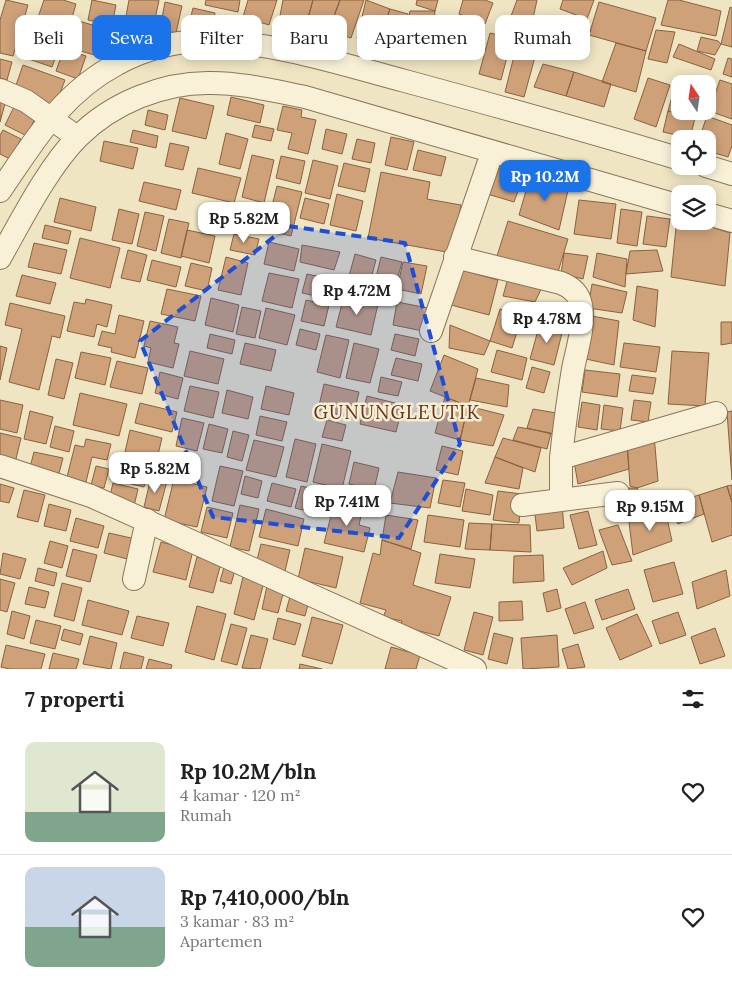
<!DOCTYPE html>
<html lang="id">
<meta charset="utf-8">
<style>
:root{--surface:#fff;--page:#f2f2f2;--text:#202124;--muted:#757577;--line:#e0e0e0;--accent:#1a73e8}
body{margin:0;font-family:Lora,serif;background:var(--page);color:var(--text);height:100vh;display:flex;flex-direction:column;font-size:19px;white-space:nowrap}
*{box-sizing:border-box;margin:0}
p{font-size:16px;color:var(--muted)}
.icon{flex:none;width:28px;height:28px;fill:none;stroke:currentColor;stroke-width:2;stroke-linecap:round;stroke-linejoin:round}
.map{position:relative;height:669px;overflow:hidden}
.details{display:flex;flex-direction:column;background:var(--surface);flex:1}
.details>*{flex:none}
.hud{position:absolute;left:15px;top:15px;width:702px;height:45px;display:flex;gap:10px}
.needle{width:32px;rotate:347deg}
.buttons{position:absolute;left:671px;top:75px;display:grid;gap:10px}
.buttons a{display:grid;place-items:center;width:45px;height:45px;border-radius:10px;background:var(--surface);box-shadow:0 2px 12px #0003;font-size:25px}
.price{position:absolute;translate:-50% -42px;padding:0 11px;border-radius:10px;background:#fff;color:#222;font-size:16px;line-height:32px;filter:drop-shadow(0 1px 2px #0008)}
.price::after{content:'';position:absolute;left:50%;top:30px;width:15px;height:11px;margin-left:-8px;background:inherit;clip-path:polygon(0 0,100% 0,50% 100%)}
.price.active{background:var(--accent);color:#fff}
ul{padding:0;list-style:none}
li{display:flex;align-items:center;gap:15px;height:125px;padding:0 25px}
li+li{border-top:1px solid var(--line)}
li span{display:grid;place-items:center;flex:none;width:140px;height:100px;border-radius:10px;color:#555}
li>.icon{margin-inline-start:auto}
span .icon{width:60px;height:60px;fill:#fffc;stroke-width:1}
li b{font-size:21px}
h2{display:flex;justify-content:space-between;align-items:center;height:60px;padding:0 25px;font-size:21px}
.pill{padding:0 18px;border-radius:10px;background:var(--surface);box-shadow:0 2px 12px #0003;font-size:18px;line-height:45px}
.pill.active{background:var(--accent);color:#fff}
.map>svg:first-child{display:block}
.building{fill:#cea179;stroke:#8a613f}
.lines{fill:none;stroke-linecap:round;stroke-linejoin:round}
.minor-casing{stroke:#8a765a;stroke-width:24}
.minor{stroke:#f9f1d7;stroke-width:22}
.marked{fill:#1d4ed8;fill-opacity:0.2;stroke:#1d4ed8;stroke-width:4;stroke-dasharray:10 6;stroke-linejoin:round}
.labels{text-anchor:middle;stroke-width:5;stroke-linejoin:round;paint-order:stroke}
.quarter-label{font-size:19px;letter-spacing:1px;fill:#67301c;stroke:#f6eed3}
</style>
<div class="map">
<svg width="732" height="669" viewBox="0 0 732 669">
<rect width="100%" height="100%" fill="#efe5c3"/>
<!-- building -->
<path class="building" d="M6,0L28,5L13,56L0,53V20Z
M44,0H63L76,4L67,35L35,26Z
M92,0L116,5L112,25L88,20Z
M129,0H159L150,44L122,38Z
M206,0H240L238,12L205,5Z
M248,0H277L269,25L243,17Z
M283,0H313L306,25L279,21Z
M313,0H340L328,32L306,25Z
M340,0H364L351,38L328,32Z
M366,0L390,9L377,46L357,38Z
M417,0H438L435,11L416,5Z
M463,0H485L493,3L485,24L459,14Z
M517,0H537L532,23L511,16Z
M563,0H594L587,19L560,9Z
M668,0H679L721,11L716,36L661,25Z
M165,2L182,6L176,33L160,29Z
M599,2L656,18L646,51L589,35Z
M730,7L732,8V47L721,44Z
M193,8L215,13L211,33L188,28Z
M390,9L408,14L396,55L377,46Z
M410,11H435L431,48L402,41Z
M79,21L109,30L101,57L71,48Z
M459,22L483,31L475,58L451,50Z
M568,22L591,30L578,52L558,48Z
M656,30L675,32L667,63L648,59Z
M29,31L61,42L52,67L20,56Z
M490,33L512,38L501,80L479,74Z
M701,37L718,41L721,44L715,55L697,51Z
M616,43L646,51L636,92L602,82Z
M679,44L715,59L711,70L673,57Z
M64,49L86,56L78,79L56,71Z
M515,52L535,57L524,97L505,92Z
M728,58L732,59V77L723,74Z
M0,59L12,62L7,80L0,78Z
M543,64L574,72L566,96L534,87Z
M23,65L65,80L55,106L14,91Z
M574,72L611,84L604,107L566,96Z
M648,78L670,85L656,127L634,119Z
M720,80L732,84V119L709,111Z
M674,90L680,92V111H697L695,118L668,111Z
M231,97L264,105L260,123L227,115Z
M0,98L6,100L0,122Z
M180,98L214,106L206,139L172,131Z
M15,105L36,116L27,136L5,125Z
M283,106L302,110L301,117L316,120L308,154L288,149L292,133L277,130Z
M148,110L168,115L165,130L145,125Z
M668,111L695,118L690,138L663,132Z
M707,116L732,125V146L728,157L708,151V139H699Z
M255,125L274,129L271,141L252,137Z
M326,129L347,134L342,154L322,149Z
M3,130L21,139L10,159L0,154V135Z
M133,130L158,136L156,148L130,142Z
M226,133L248,139L240,169L219,164Z
M391,137L414,142L407,170L385,165Z
M357,139L375,143L371,163L352,159Z
M104,141L138,148L133,169L100,161Z
M170,143L189,147L183,170L165,166Z
M418,150L446,157L441,176L413,170Z
M252,155L274,160L264,203L242,197Z
M281,156L305,161L300,184L276,178Z
M313,160L338,166L330,199L305,193Z
M344,163L370,169L365,192L338,186Z
M494,167L524,175L514,202L484,193Z
M198,168L241,178L234,203L192,193Z
M381,172L430,182L427,199L461,205L452,253L368,238Z
M530,177L569,186L559,230L519,215Z
M144,182L181,190L176,210L139,201Z
M277,186L302,192L291,236L266,230Z
M337,194L363,201L356,231L330,225Z
M60,198L96,207L91,231L54,222Z
M305,198L329,204L324,224L300,218Z
M579,200L616,204L611,239L574,234Z
M206,204L234,210L229,232L201,225Z
M241,204L263,209L258,228L237,223Z
M119,209L139,214L132,244L112,240Z
M621,209L642,212L637,246L617,243Z
M145,212L164,216L156,251L137,246Z
M647,216L670,219L666,247L643,244Z
M677,217H680V221H692L730,233L725,286L671,277Z
M169,219L189,223L181,258L161,253Z
M508,221L568,239L558,272L497,256Z
M45,225L71,231L68,244L42,238Z
M187,230L215,236L209,263L181,256Z
M234,234L259,239L255,255L230,250Z
M80,238L120,248L110,288L70,278Z
M269,242L299,249L294,271L264,264Z
M34,243L67,250L61,274L28,267Z
M302,245L340,252L334,270L300,262Z
M128,250L147,255L140,282L121,278Z
M657,250L663,271L626,274L630,251Z
M564,253L588,256L583,279L561,274Z
M597,253L627,259L625,287L593,277Z
M355,254L376,260L367,293L346,287Z
M226,257L248,263L241,295L218,290Z
M381,257L402,262L392,299L372,294Z
M152,260L181,267L176,287L147,280Z
M403,262L427,266L421,294L397,289Z
M191,263L212,268L207,291L185,286Z
M461,270L498,280L489,315L451,305Z
M269,273L299,279L292,308L262,301Z
M307,274L339,281L334,300L302,293Z
M22,275L56,283L50,304L16,296Z
M509,275L544,283L535,302L503,296Z
M592,284L627,292L622,313L588,308Z
M637,286L658,290L655,327L633,320Z
M167,289L201,296L195,321L161,314Z
M344,296L378,304L371,335L336,327Z
M211,298L239,305L233,332L205,325Z
M86,299L112,305L107,327L97,324L94,337L67,331L74,302L85,304Z
M306,300L329,305L324,326L301,321Z
M397,302L428,308L423,331L393,325Z
M10,303L65,316L60,338L52,336L39,390L9,382L22,329L5,325Z
M242,307L261,311L255,338L236,334Z
M266,308L295,315L287,345L259,338Z
M500,309L522,316L512,348L490,341Z
M119,315L144,321L135,358L111,352L112,348L98,345L102,331L115,334Z
M592,316L619,321L614,365L581,358Z
M150,321L178,327L174,343L179,344L173,368L148,362L151,348L144,346Z
M721,322H732V343L721,345Z
M540,323L563,329L554,365L530,359Z
M450,325L490,341L484,355L449,348Z
M300,329L320,334L316,350L296,345Z
M210,334L235,340L232,354L207,348Z
M395,334L419,339L415,356L391,350Z
M326,335L349,340L340,378L317,372Z
M245,343L276,350L271,371L240,364Z
M354,343L379,349L370,383L346,378Z
M624,343L660,347L656,372L620,367Z
M0,346L7,348L0,380Z
M497,350L527,358L522,380L491,372Z
M190,351L224,359L218,384L184,376Z
M672,351L709,353L705,406L668,404Z
M81,352L111,358L105,385L75,378Z
M444,355L478,369L468,406L430,391Z
M396,358L422,364L418,381L391,375Z
M56,359L73,363L64,399L48,395Z
M117,361L148,368L142,394L110,387Z
M532,367L550,372L544,393L526,388Z
M585,370L620,374L617,397L582,392Z
M160,372L183,378L178,399L155,393Z
M632,375L656,378L653,394L629,391Z
M381,377L402,382L398,396L378,392Z
M476,378L509,385L507,407L470,400Z
M324,384L359,392L353,418L318,410Z
M190,386L219,392L213,418L184,411Z
M266,386L294,393L289,415L261,409Z
M227,390L253,397L248,419L222,413Z
M80,393L127,404L119,436L73,425Z
M367,396L403,405L396,432L360,424Z
M445,397L468,406L460,440L435,433Z
M0,400L23,405L17,433L0,429Z
M634,400L651,402L648,422L631,420Z
M582,402L600,405L597,430L578,427Z
M140,403L177,412L172,432L135,423Z
M604,405L623,408L620,431L601,429Z
M468,406L504,415L493,446L460,440Z
M533,409L562,414L560,436L527,428Z
M30,411L53,417L46,444L24,439Z
M732,411V480L727,412Z
M260,416L287,422L282,441L256,435Z
M182,418L204,423L197,451L176,446Z
M327,420L346,425L342,441L322,437Z
M209,424L228,429L222,453L203,449Z
M55,426L74,431L69,452L50,447Z
M518,427L551,433L547,449L513,440Z
M130,430L162,438L157,459L125,452Z
M233,431L249,435L242,461L227,457Z
M0,433L21,438L15,463L0,459Z
M654,435L658,481L637,488L630,486L627,443Z
M503,438L541,448L535,472L495,457Z
M86,439L111,444L107,460L92,457L86,482L67,477L75,445L84,447Z
M295,439L316,444L307,482L286,477Z
M254,440L284,447L276,477L246,470Z
M627,443L629,469L578,484L573,456Z
M322,444L351,451L342,489L313,482Z
M442,446L463,451L458,475L436,470Z
M34,452L63,458L58,477L29,471Z
M116,455L149,463L144,487L110,479Z
M495,457L523,468L519,489L485,483Z
M354,462L379,468L374,490L349,484Z
M96,466L109,469L104,488L91,485Z
M220,466L243,471L234,506L212,501Z
M398,472L436,478L430,508L390,503Z
M245,476L262,481L258,498L241,494Z
M151,477L167,481L159,511L144,507Z
M174,479L207,487L197,527L164,520Z
M443,480L465,483L460,507L438,503Z
M113,483L138,489L134,506L109,500Z
M272,483L296,489L291,507L267,501Z
M0,484L14,488L9,503L0,501Z
M732,485V502L727,486Z
M301,486L328,492L323,515L295,508Z
M727,486L732,502V535L712,542L699,495Z
M620,488H637L648,511L624,521Z
M466,489L493,495L490,515L462,511Z
M24,490L45,495L38,522L17,517Z
M498,491L522,494L519,523L493,520Z
M699,495L704,514L678,524L670,504Z
M335,500L363,507L359,525L370,528L364,552L324,543Z
M49,504L71,510L66,531L44,526Z
M562,504L564,528L537,531L534,507Z
M240,505L259,509L249,551L230,547Z
M207,507L233,513L227,538L201,532Z
M266,509L304,519L298,546L259,537Z
M665,509L672,541L633,555L629,522Z
M588,511L597,545L579,549L570,515Z
M386,515L418,520L411,549L382,540Z
M428,515L464,520L460,547L424,542Z
M76,518L104,526L98,548L70,541Z
M469,523L492,524L490,550L465,549Z
M492,524L530,525L531,552L490,550Z
M618,525L632,561L612,565L599,530Z
M109,533L140,540L135,561L104,553Z
M382,540L421,553L413,585L451,597L439,636L400,626L402,621L383,617L386,610L360,603L373,553L380,555Z
M50,541L68,546L62,568L44,563Z
M161,542L193,550L186,580L153,572Z
M261,544L290,550L285,571L256,564Z
M305,548L343,557L336,588L298,579Z
M73,549L97,555L90,582L66,576Z
M603,551L607,568L572,585L563,568Z
M3,553L26,559L20,579L0,574Z
M440,554L475,559L470,588L435,583Z
M543,555L544,581L513,583L514,556Z
M197,557L221,563L213,593L189,587Z
M674,562L683,594L653,602L644,570Z
M225,564L236,567L231,584L220,581Z
M38,568L57,573L54,586L35,581Z
M726,570L730,596L697,609L692,582Z
M243,577L264,582L254,620L234,614Z
M0,579L15,583L7,612L0,610Z
M62,583L82,588L74,621L54,616Z
M267,586L284,590L278,613L262,609Z
M29,587L49,592L45,608L25,604Z
M557,589L561,608L547,612L543,593Z
M628,589L635,609L602,620L595,600Z
M291,593L310,597L305,616L286,611Z
M88,600L129,611L122,635L82,625Z
M522,601L523,620L499,621V602Z
M585,602L594,628L574,634L565,609Z
M197,606L226,614L214,660L185,652Z
M12,611L30,616L24,639L7,634Z
M474,612L493,617L483,655L464,650Z
M678,612L686,635L660,644L652,621Z
M637,614L652,646L620,660L606,628Z
M137,616L169,623L163,646L131,638Z
M312,617L343,625L332,664L302,656Z
M278,618L301,624L295,645L273,639Z
M36,620L61,626L55,649L30,643Z
M231,624L247,628L237,665L221,661Z
M715,628L725,656L700,664L691,637Z
M64,629L83,634L80,645L61,640Z
M494,633L513,638L507,664L488,659Z
M251,635L268,639L260,669L242,668Z
M557,635L559,667L523,669L521,638Z
M90,636L117,643L111,669L83,664Z
M578,644L585,667L568,669L562,649Z
M6,645L45,654L41,669H10L1,667Z
M391,647L420,655L416,669H385Z
M124,652L144,657L141,669H120Z
M53,653L79,659L76,669H49Z
M149,659L172,665L171,669H146Z
M300,664L322,669H299Z"/>
<g class="lines">
<defs>
<path id="minor" d="M0,90L26,101L77,137
M706,166L732,174
M0,191C35,140 61,94 117,64C143,49 178,40 208,41C275,42 341,64 405,81C497,106 589,131 680,159
M708,214L732,221
M455,257L561,283C571,287 579,293 581,305C585,325 577,349 573,369C568,399 564,428 561,458L716,413
M0,258C21,221 48,167 78,137C112,103 163,82 211,83C243,83 274,91 305,97L680,206
M431,331L492,153
M0,466L91,496L475,669
M561,500L618,493
M522,505L561,500V458
M134,579L147,520"/>
</defs>
<!-- minor casing -->
<use href="#minor" class="minor-casing"/>
<!-- minor -->
<use href="#minor" class="minor"/>
</g>
<!-- marked area -->
<path class="marked" d="M288,226L405,243L460,444L399,538L213,517L140,341Z"/>
<g class="labels">
<!-- quarter labels -->
<g class="quarter-label">
<text x="397" y="419">GUNUNGLEUTIK</text>
</g>
</g>
</svg>
<div class="buttons">
<a><svg class="needle" viewBox="-14 -14 28 28"><path d="M0-13l5 13h-10z" fill="#e53935"/><path d="M0 13l5-13h-10z" fill="#757577"/></svg></a>
<a><svg class="icon" aria-label="locate" viewBox="0 0 24 24"><circle cx="12" cy="12" r="6"/><path d="M12 2v4M12 18v4M2 12h4M18 12h4"/></svg></a>
<a><svg class="icon" aria-label="layers" viewBox="0 0 24 24"><path d="M12 4l9 5-9 5-9-5zM3 14l9 5 9-5"/></svg></a>
</div>
<b class="price active" style="left:545px;top:202px">Rp 10.2M</b>
<b class="price" style="left:244px;top:244px">Rp 5.82M</b>
<b class="price" style="left:357px;top:316px">Rp 4.72M</b>
<b class="price" style="left:547px;top:344px">Rp 4.78M</b>
<b class="price" style="left:155px;top:494px">Rp 5.82M</b>
<b class="price" style="left:347px;top:527px">Rp 7.41M</b>
<b class="price" style="left:650px;top:532px">Rp 9.15M</b>
<div class="hud">
<a class="pill">Beli</a>
<a class="pill active">Sewa</a>
<a class="pill">Filter</a>
<a class="pill">Baru</a>
<a class="pill">Apartemen</a>
<a class="pill">Rumah</a>
</div>
</div>
<section class="details">
<h2>7 properti<svg class="icon" aria-label="filters" viewBox="0 0 24 24"><path d="M4 7h16M4 17h16"/><circle cx="9" cy="7" r="2"/><circle cx="15" cy="17" r="2"/></svg></h2>
<ul>
<li><span style="background:linear-gradient(#dfe7d0 70%,#7fa58c 0)"><svg class="icon" aria-label="home" viewBox="0 0 24 24"><path d="M3 11l9-7 9 7M6 9v11h12V9"/></svg></span><div><b>Rp 10.2M/bln</b><p>4 kamar · 120 m²</p><p>Rumah</p></div><svg class="icon" aria-label="heart" viewBox="0 0 24 24"><path d="M12 20l-8-8c-3-5 5-10 8-4 3-6 11-1 8 4z"/></svg></li>
<li><span style="background:linear-gradient(#c9d6e8 60%,#7fa58c 0)"><svg class="icon" aria-label="home" viewBox="0 0 24 24"><path d="M3 11l9-7 9 7M6 9v11h12V9"/></svg></span><div><b>Rp 7,410,000/bln</b><p>3 kamar · 83 m²</p><p>Apartemen</p></div><svg class="icon" aria-label="heart" viewBox="0 0 24 24"><path d="M12 20l-8-8c-3-5 5-10 8-4 3-6 11-1 8 4z"/></svg></li>
</ul>
</section>
